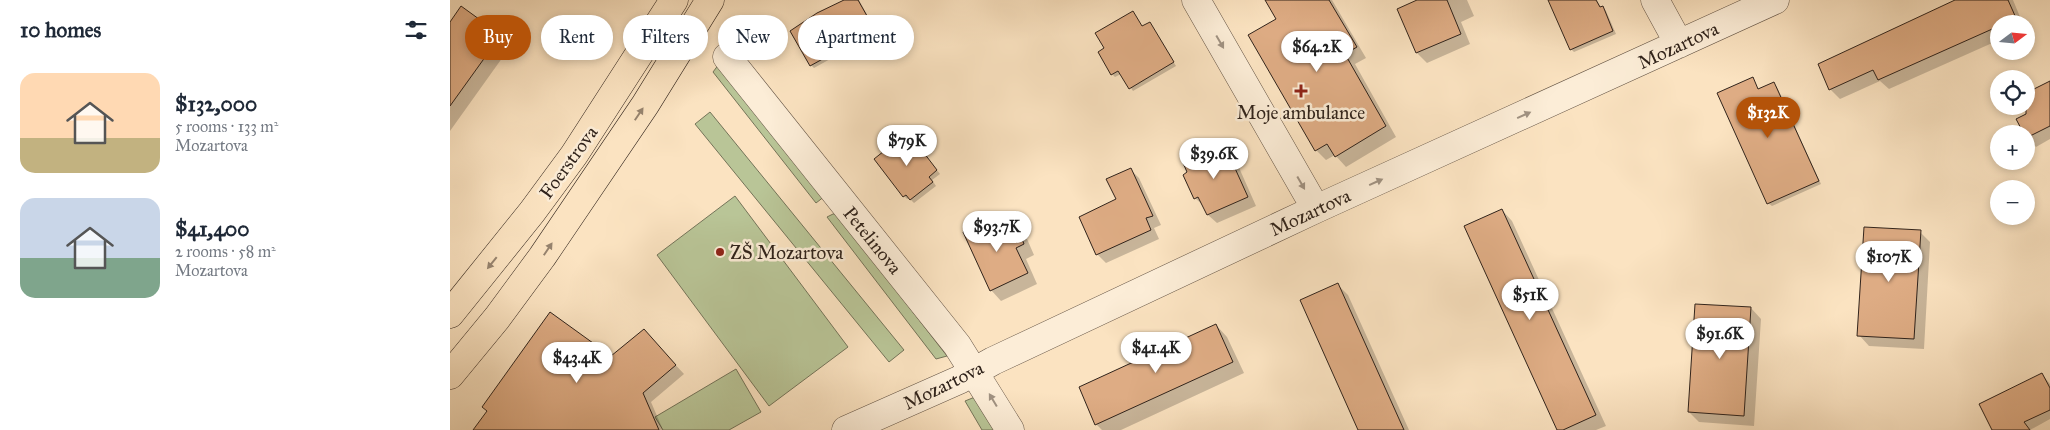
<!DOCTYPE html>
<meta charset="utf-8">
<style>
:root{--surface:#fff;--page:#f6f6f7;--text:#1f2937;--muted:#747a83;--accent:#b45309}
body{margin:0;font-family:"IM FELL Great Primer",serif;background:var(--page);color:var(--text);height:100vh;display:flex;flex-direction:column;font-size:19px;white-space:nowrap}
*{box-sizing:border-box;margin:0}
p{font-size:16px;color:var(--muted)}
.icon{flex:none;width:28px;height:28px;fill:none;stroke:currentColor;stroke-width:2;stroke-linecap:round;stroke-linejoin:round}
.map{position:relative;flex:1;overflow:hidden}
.panel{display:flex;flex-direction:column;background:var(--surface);width:450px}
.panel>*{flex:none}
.hud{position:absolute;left:15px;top:15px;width:475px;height:45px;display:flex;gap:10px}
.needle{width:32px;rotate:74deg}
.buttons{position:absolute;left:1540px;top:15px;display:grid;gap:10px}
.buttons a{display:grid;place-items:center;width:45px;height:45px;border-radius:50%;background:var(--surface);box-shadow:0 2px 8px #0003;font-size:25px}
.price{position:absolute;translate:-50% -42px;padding:0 11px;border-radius:18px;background:#fff;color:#222;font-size:16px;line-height:32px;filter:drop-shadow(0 1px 2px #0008)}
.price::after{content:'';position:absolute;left:50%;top:30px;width:15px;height:11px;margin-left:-8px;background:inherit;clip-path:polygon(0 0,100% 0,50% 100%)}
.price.active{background:var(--accent);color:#fff}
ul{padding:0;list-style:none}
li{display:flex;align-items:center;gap:15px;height:125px;padding:0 20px}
li span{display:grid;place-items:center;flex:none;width:140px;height:100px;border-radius:15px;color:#555}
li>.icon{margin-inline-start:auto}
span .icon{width:60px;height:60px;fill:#fffc;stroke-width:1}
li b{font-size:21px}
h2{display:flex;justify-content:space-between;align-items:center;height:60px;padding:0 20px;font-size:21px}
.chip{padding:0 18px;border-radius:22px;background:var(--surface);box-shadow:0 2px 8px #0003;font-size:18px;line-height:45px}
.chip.active{background:var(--accent);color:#fff}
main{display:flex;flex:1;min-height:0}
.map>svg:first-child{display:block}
.green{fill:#b9c597;stroke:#747459}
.shadow{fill:#0003}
.building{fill:#deac84;stroke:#30231b}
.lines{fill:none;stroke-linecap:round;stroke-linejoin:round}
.street-casing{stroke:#635344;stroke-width:29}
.primary-casing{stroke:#30231b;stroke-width:29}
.street{stroke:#fcedd7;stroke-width:28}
.primary{stroke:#fbe3c1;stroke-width:28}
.oneway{fill:#a09282}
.oneway2{fill:#96836e}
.poi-dot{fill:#8f2418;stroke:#fcedd7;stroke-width:2}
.labels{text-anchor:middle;stroke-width:5;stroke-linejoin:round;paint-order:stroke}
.street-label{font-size:19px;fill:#30231b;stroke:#fcedd7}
.poi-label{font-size:19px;fill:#30231b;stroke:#fcedd7}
</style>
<main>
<section class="panel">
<h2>10 homes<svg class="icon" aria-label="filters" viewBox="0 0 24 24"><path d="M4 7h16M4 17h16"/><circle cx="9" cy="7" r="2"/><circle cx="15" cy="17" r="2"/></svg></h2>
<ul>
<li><span style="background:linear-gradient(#ffd9b3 65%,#c2b280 0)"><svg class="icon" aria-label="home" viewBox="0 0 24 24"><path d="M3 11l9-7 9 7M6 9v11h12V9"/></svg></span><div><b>$132,000</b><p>5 rooms · 133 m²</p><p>Mozartova</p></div></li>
<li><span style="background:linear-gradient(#c9d6e8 60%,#7fa58c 0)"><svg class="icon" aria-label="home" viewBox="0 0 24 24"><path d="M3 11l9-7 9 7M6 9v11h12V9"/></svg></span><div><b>$41,400</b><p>2 rooms · 58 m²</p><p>Mozartova</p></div></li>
</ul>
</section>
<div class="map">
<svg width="1600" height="430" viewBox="0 0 1600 430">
<rect width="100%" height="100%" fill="#fbe3c1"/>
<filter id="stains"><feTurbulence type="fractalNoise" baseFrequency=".004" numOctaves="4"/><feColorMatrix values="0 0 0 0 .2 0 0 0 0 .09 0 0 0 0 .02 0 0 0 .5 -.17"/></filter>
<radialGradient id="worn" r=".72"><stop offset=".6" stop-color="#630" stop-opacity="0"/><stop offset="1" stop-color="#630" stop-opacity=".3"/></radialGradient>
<!-- green -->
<path class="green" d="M269,64L375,196L366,203L263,72Z
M260,112L454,350L439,362L245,124Z
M285,196L398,347L319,406L207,255Z
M383,214H387L497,356L486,359L377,217Z
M286,369L311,412L279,430H213L205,417Z
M525,397L545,430H532L515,401Z"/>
<!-- shadow -->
<path class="shadow" d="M397,0H409L427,33L364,68L361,65Z
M816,0H882L916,58L905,64L946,137L896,167L885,155L876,160L866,150L828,20Z
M970,0H1017L1024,16L1011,22L1020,44L977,63L967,53L948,10Z
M1108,0H1147L1151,8L1153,7L1156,11L1166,34L1124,52L1121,49Z
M1509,0H1563L1573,24H1549V40L1439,89L1430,81L1390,99L1380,89Z
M700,23L726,66L683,91L671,74L665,77L662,74L656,48Z
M0,24L50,36L60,47L0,131Z
M1302,79L1309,90L1324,84L1327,87L1371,184L1322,206L1318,203Z
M1600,82V139L1586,147L1576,136L1582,112Z
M461,137L490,174L482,180L486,186L464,203L459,198L457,199L454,196Z
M774,145L783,154L806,206L767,223L758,215L755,207L745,198Z
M680,169L689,178L711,225L704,228L709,239L656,263L647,254Z
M1052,210L1062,221L1156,426L1146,430H1108Z
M563,222L574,232L584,255L576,259L587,284L551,301L541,290L537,223L544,230Z
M1470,232L1480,242L1474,349L1419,346L1409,335Z
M888,285L898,295L959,430H910Z
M1301,308L1311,319L1304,426L1249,422L1239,412Z
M766,325L777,337L794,373L671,430H652L646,424Z
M194,331L234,374L201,402L213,430H25L161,358Z
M1592,374L1600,384V419L1580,430H1543Z"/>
<!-- building -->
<path class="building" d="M394,0H408L425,30L360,66L340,31L367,13Z
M815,0H879L907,47L895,54L936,126L885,157L877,144L865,151L798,35L826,19Z
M967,0H997L1011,34L966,53L947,9Z
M1098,0H1146L1150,7L1153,6L1163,31L1120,50Z
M1505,0H1558L1566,18L1549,24V26L1428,80L1423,70L1379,90L1368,64Z
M11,6L51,35L0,106V22Z
M683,11L692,26L700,22L724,62L679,89L668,71L661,75L648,52L654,48L645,33Z
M1303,77L1308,89L1324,82L1369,181L1317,204L1267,93Z
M1600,81V126L1576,138V134H1574L1566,119L1576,114V93Z
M458,132L487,170L479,177L483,182L460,200L456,195L453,197L424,159Z
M774,144L798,197L757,215L748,197L744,199L733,175L737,172L733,163Z
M681,168L703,216L696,218L701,230L646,255L629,217L666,199L656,179Z
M1052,209L1146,415L1113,430H1107L1014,226Z
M564,220L574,244L566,248L578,273L540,291L513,232L537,222L541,230Z
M1414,227L1471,230L1464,339L1407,336Z
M888,283L954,430H908L850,300Z
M1245,304L1301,307L1294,416L1238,412Z
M100,312L161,356L194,329L226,365L193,393L209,430H23L37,411L32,407Z
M766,324L783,362L645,425L629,387Z
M1592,373L1600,388V410L1574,422L1580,430H1542L1529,404Z"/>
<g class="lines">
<defs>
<path id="street" d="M746,0L866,209
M1205,0L1229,44
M277,57L507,345L560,430
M396,430L509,380L543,361L866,209L1325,0"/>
<path id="primary" d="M0,314L82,212L124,155L224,0
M0,375L47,318L92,257L195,105L260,0"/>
</defs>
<!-- street casing -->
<use href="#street" class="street-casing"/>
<!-- primary casing -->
<use href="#primary" class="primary-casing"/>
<!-- street -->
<use href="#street" class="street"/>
<!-- primary -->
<use href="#primary" class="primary"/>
</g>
<!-- one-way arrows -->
<defs><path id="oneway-solid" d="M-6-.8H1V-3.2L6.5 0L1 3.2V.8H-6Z" transform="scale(1.25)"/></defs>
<g class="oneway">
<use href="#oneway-solid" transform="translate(770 42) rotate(60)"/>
<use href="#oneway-solid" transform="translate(1074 115) rotate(-24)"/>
<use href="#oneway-solid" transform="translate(926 182) rotate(-24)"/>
<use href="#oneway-solid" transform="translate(851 183) rotate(60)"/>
<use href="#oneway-solid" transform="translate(543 400) rotate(-121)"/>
</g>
<g class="oneway2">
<use href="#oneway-solid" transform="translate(189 114) rotate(-56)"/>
<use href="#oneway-solid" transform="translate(98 249) rotate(-56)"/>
<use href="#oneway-solid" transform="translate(42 263) rotate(129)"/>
</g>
<!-- markers -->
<g class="poi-dot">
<path d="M848.5 83.5h5v5h5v5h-5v5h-5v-5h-5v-5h5z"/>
<circle cx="270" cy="252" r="5"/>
</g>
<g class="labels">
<!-- street labels -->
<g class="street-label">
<text transform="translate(1228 45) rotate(-25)" y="7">Mozartova</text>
<text transform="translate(118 162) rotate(-54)" y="7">Foerstrova</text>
<text transform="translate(860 212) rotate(-25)" y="7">Mozartova</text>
<text transform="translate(423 240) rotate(51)" y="7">Petelinova</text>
<text transform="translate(493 385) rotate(-26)" y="7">Mozartova</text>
</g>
<!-- poi labels -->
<g class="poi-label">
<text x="851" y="119">Moje ambulance</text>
<text x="280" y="259" text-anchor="start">ZŠ Mozartova</text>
</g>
</g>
<rect width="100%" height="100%" filter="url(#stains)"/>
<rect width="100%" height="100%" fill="url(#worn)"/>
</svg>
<div class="buttons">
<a><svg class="needle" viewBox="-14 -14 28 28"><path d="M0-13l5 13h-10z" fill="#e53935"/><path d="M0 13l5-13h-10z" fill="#747a83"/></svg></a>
<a><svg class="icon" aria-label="locate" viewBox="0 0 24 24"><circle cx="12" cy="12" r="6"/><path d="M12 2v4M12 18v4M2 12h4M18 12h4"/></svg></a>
<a>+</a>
<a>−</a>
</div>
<b class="price" style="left:867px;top:73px">$64.2K</b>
<b class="price active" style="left:1318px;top:139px">$132K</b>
<b class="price" style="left:457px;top:167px">$79K</b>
<b class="price" style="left:764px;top:180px">$39.6K</b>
<b class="price" style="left:547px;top:253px">$93.7K</b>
<b class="price" style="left:1439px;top:283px">$107K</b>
<b class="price" style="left:1080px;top:321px">$51K</b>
<b class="price" style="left:1270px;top:360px">$91.6K</b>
<b class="price" style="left:706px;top:374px">$41.4K</b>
<b class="price" style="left:127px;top:384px">$43.4K</b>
<div class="hud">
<a class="chip active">Buy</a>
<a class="chip">Rent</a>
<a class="chip">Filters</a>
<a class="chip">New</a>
<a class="chip">Apartment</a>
</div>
</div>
</main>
